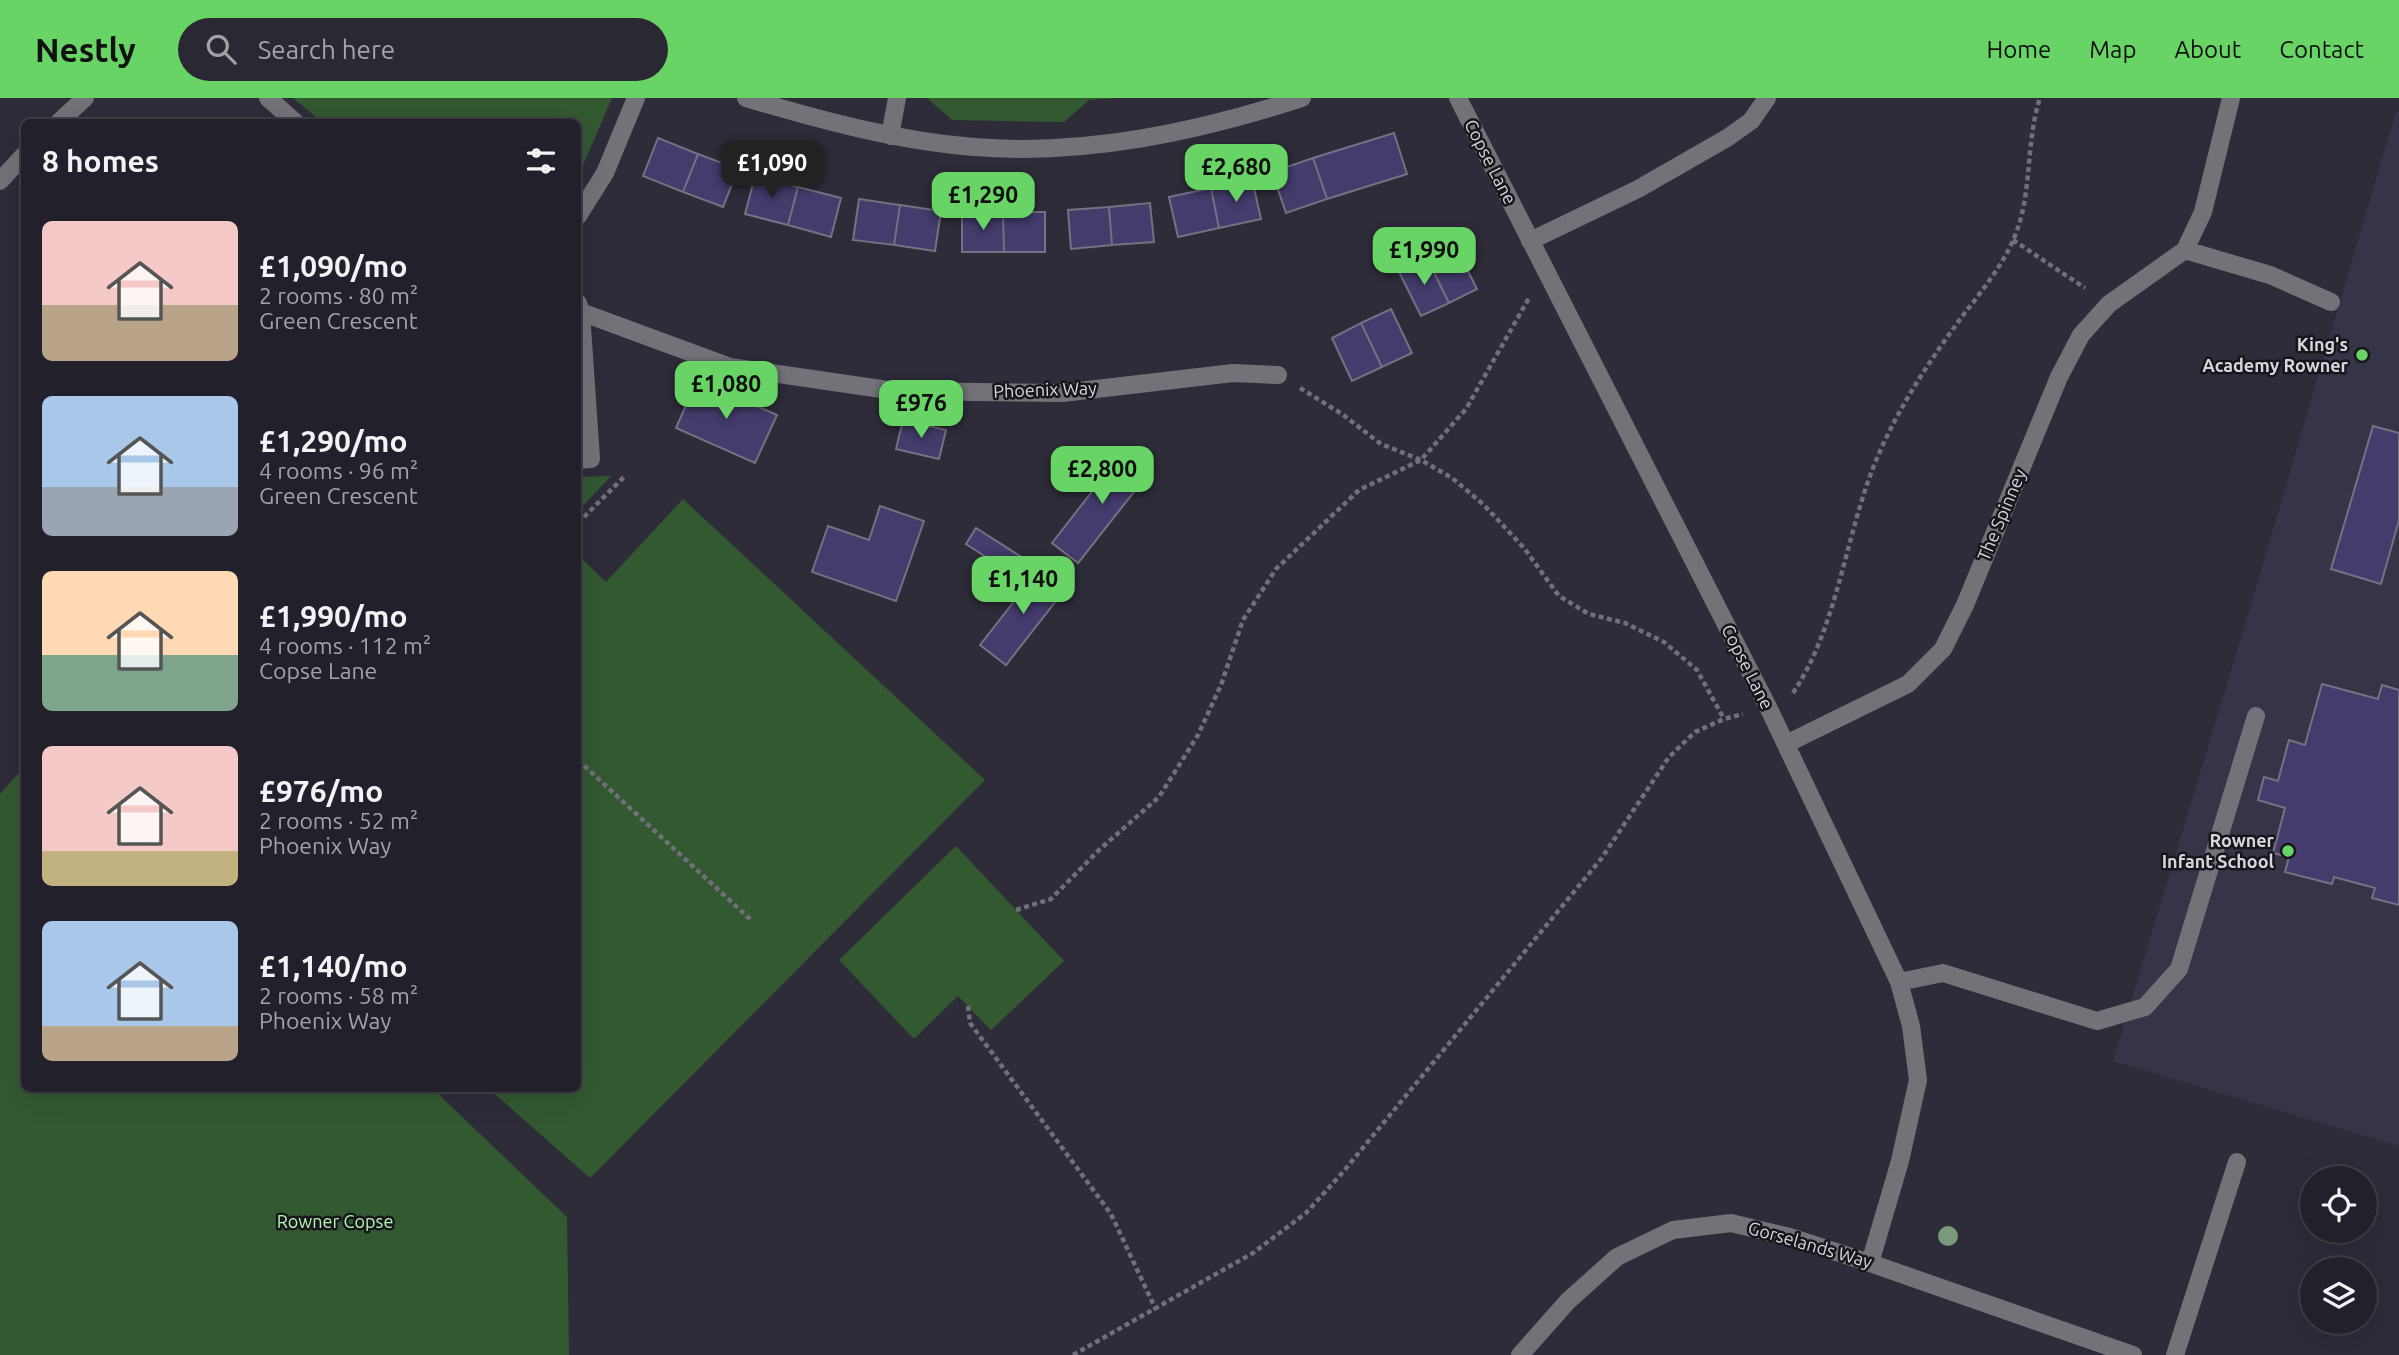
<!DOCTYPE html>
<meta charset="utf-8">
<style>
:root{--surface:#22212b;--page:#2a2933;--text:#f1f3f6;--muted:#a2a3a9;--line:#3f3e47;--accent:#68d465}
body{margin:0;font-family:Ubuntu,sans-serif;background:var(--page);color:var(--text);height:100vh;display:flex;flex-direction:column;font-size:26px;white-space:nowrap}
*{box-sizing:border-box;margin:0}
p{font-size:23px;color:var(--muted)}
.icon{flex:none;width:38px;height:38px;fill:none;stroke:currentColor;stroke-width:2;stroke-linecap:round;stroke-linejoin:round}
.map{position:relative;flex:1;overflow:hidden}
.side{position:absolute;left:21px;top:21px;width:560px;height:973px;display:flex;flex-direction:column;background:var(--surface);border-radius:10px;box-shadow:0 7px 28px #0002,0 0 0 2px var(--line)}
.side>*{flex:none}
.controls{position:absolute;left:2300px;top:1068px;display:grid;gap:14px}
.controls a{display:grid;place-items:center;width:77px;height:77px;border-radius:50%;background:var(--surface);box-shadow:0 7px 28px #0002,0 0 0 2px var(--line);font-size:35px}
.price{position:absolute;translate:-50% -60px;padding:0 16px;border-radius:14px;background:var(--accent);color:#111;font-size:23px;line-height:46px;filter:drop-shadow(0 2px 4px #0008)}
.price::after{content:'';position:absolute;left:50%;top:42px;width:21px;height:16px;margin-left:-10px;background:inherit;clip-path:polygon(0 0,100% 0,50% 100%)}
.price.selected{background:#222;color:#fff}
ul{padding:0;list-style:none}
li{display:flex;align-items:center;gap:21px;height:175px;padding:0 21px}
li span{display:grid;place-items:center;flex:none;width:196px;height:140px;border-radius:10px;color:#555}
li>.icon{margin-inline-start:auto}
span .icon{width:84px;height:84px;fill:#fffc;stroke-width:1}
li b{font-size:30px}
h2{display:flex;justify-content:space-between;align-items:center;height:84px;padding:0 21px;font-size:30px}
header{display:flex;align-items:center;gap:42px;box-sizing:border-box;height:98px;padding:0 35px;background:var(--accent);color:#111}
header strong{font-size:33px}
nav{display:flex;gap:38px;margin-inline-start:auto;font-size:24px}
.search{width:490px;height:63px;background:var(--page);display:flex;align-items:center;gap:18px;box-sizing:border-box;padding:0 24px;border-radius:38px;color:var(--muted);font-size:26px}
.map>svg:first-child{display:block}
.built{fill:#363447}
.green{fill:#335931}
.building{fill:#433c6c;stroke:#747282;stroke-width:2}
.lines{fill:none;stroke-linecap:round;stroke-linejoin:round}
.path{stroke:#706f7a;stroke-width:4.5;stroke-dasharray:5 3.5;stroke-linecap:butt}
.minor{stroke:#737279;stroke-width:18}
.tree{fill:#799b7c}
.poi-dot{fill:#68d465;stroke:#16161c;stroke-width:2.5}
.labels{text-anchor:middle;stroke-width:5;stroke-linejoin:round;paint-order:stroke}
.street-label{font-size:18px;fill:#d6d6de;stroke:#16161c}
.poi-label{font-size:18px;font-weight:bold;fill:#d6d6de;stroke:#16161c;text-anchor:end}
.park-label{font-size:18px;fill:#b6f6b2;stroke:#16161c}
</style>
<header>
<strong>Nestly</strong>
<div class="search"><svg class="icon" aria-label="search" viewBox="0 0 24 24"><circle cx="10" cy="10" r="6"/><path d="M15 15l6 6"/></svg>Search here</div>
<nav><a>Home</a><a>Map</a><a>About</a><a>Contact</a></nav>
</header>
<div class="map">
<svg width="2399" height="1257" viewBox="0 0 2399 1257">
<rect width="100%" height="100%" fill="#2e2c39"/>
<!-- built -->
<path class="built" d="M2396,13L2399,14V1048L2113,963L2253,500Z"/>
<!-- green -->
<path class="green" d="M293,0H612L578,79V24H322Z
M927,0H1118L1089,2L1064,24L952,22Z
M611,378L578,413V379Z
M683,401L985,682L590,1080L489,991L578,990V457L606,484Z
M24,669V990L433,991L567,1119L569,1257H0V696Z
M956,748L1064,863L991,932L958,898L914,941L839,862Z"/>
<!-- building -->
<path class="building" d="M1394,35L1407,76L1327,101L1313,60Z
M658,40L698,56L683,94L643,78Z
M698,56L738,71L723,109L683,94Z
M1313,60L1327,101L1286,115L1272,74Z
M755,78L798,89L788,127L745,116Z
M1252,81L1261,121L1219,130L1211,90Z
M798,89L841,100L831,139L788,127Z
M1211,90L1219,130L1178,139L1169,99Z
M859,101L900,107L894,147L853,142Z
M1150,105L1154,144L1112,147L1109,109Z
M900,107L941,113L935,153L894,147Z
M1109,109L1112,147L1071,151L1068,112Z
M962,114H1003L1004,154H962Z
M1003,114H1045V154H1004Z
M1455,147L1477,191L1449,205L1427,160Z
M1427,160L1449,205L1421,218L1399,174Z
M1391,211L1412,255L1382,269L1361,225Z
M1361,225L1382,269L1352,283L1332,240Z
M697,282L777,317L755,365L676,330Z
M903,322L946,332L939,361L896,351Z
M2373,328L2399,335V422L2381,486L2331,471Z
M1126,350L1152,371L1078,465L1052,445Z
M880,408L924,423L896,503L812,474L828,428L869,442Z
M976,430L1020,458L1009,474L966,446Z
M1041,469L1067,489L1006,567L980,547Z
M2322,586L2378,601L2382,587L2399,592V807L2372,800L2375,790L2334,779L2332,786L2285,774L2289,759L2273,755L2285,710L2258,702L2264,679L2278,683L2289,642L2305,647Z"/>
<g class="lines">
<!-- path -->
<path class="path" d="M2013,142L2085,190
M1300,290L1342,316L1381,346L1421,362L1452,380L1483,406L1524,450L1559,498L1589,516L1625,525L1664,544L1697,572L1724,621
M578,425L625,378
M1793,595C1841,523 1845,430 1881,351C1902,304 1931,261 1961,220C1980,195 2002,169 2014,140C2033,96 2025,46 2040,0
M578,662L751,822
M1016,812L1051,801L1099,752L1159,699L1198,637L1221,587L1243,522L1276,471L1359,392L1421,362L1466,311L1529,200
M968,908L970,925L1111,1116L1156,1212
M1073,1257L1253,1155L1306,1115L1343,1074L1601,761L1669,659L1695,634L1724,621L1743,616"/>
<!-- minor -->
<path class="minor" d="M268,0L295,24
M746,0C820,22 897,43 974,49C1085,58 1197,34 1302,0
M1458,0L1768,609L1899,884L1911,928L1918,982L1900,1063L1870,1165
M59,24L85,0
M890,38L897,0
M0,83L24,57
M578,118L605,75L636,0
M1530,143L1638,91L1727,40L1751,23L1767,0
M2185,152L2270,177L2331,204
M578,205L581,214L730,269L895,293L1062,295L1233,275L1278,277
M578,362L591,361L581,214
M1786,646L1908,586L1943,551L1965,507L2059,279L2081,237L2109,206L2185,152L2203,114L2231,0
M1899,884L1943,875L2097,923L2145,909L2179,871L2256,618
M1520,1257L1568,1203L1617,1159L1673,1132L1731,1125L1790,1139L1870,1165L2133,1257
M2175,1257L2237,1064"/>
</g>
<!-- trees -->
<circle class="tree" cx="1948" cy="1138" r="10"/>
<!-- markers -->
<g class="poi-dot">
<circle cx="2362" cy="257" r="7"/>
<circle cx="2288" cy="753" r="7"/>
</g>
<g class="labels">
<!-- street labels -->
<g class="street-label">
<text transform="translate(1490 64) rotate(63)" y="6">Copse Lane</text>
<text transform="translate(1045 292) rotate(-2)" y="6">Phoenix Way</text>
<text transform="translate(2002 417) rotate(-67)" y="6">The Spinney</text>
<text transform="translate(1747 569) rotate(63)" y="6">Copse Lane</text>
<text transform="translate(1810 1147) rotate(16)" y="6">Gorselands Way</text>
</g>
<!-- poi labels -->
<g class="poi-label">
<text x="2348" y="253">King's<tspan x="2348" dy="21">Academy Rowner</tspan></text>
<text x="2274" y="749">Rowner<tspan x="2274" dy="21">Infant School</tspan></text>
</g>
<!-- park labels -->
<g class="park-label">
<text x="335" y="1130">Rowner Copse</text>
</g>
</g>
</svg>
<div class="controls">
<a><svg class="icon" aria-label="locate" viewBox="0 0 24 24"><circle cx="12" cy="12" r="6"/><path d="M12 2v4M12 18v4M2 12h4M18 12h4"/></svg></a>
<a><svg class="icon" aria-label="layers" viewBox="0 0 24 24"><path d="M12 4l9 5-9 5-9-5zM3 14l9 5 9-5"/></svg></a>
</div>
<b class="price selected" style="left:772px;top:102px">£1,090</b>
<b class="price" style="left:1236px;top:106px">£2,680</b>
<b class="price" style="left:983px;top:134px">£1,290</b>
<b class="price" style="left:1424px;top:189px">£1,990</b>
<b class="price" style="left:726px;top:323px">£1,080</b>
<b class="price" style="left:921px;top:342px">£976</b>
<b class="price" style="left:1102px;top:408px">£2,800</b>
<b class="price" style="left:1023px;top:518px">£1,140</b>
<section class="side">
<h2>8 homes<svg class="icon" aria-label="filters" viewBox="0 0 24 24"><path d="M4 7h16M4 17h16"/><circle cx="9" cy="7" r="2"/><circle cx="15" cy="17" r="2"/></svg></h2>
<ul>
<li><span style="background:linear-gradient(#f6c9c9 60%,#b9a48a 0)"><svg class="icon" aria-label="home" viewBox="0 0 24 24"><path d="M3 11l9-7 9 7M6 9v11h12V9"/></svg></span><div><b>£1,090/mo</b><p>2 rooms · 80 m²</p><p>Green Crescent</p></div></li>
<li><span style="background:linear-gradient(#a9c7e8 65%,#9aa5b1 0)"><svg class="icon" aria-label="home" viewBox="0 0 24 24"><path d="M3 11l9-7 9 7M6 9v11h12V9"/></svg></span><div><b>£1,290/mo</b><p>4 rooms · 96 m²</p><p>Green Crescent</p></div></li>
<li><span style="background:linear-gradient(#ffd9b3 60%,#7fa58c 0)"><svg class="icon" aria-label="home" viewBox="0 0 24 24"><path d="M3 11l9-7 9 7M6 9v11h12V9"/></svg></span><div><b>£1,990/mo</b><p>4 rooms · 112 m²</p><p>Copse Lane</p></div></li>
<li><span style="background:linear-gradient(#f6c9c9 75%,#c2b280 0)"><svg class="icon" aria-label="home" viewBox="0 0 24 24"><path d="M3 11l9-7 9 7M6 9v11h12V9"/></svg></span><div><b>£976/mo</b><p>2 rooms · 52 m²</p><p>Phoenix Way</p></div></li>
<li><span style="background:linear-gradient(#a9c7e8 75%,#b9a48a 0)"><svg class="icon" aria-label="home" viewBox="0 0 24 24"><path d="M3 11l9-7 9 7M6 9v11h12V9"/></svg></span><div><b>£1,140/mo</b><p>2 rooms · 58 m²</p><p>Phoenix Way</p></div></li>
</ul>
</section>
</div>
